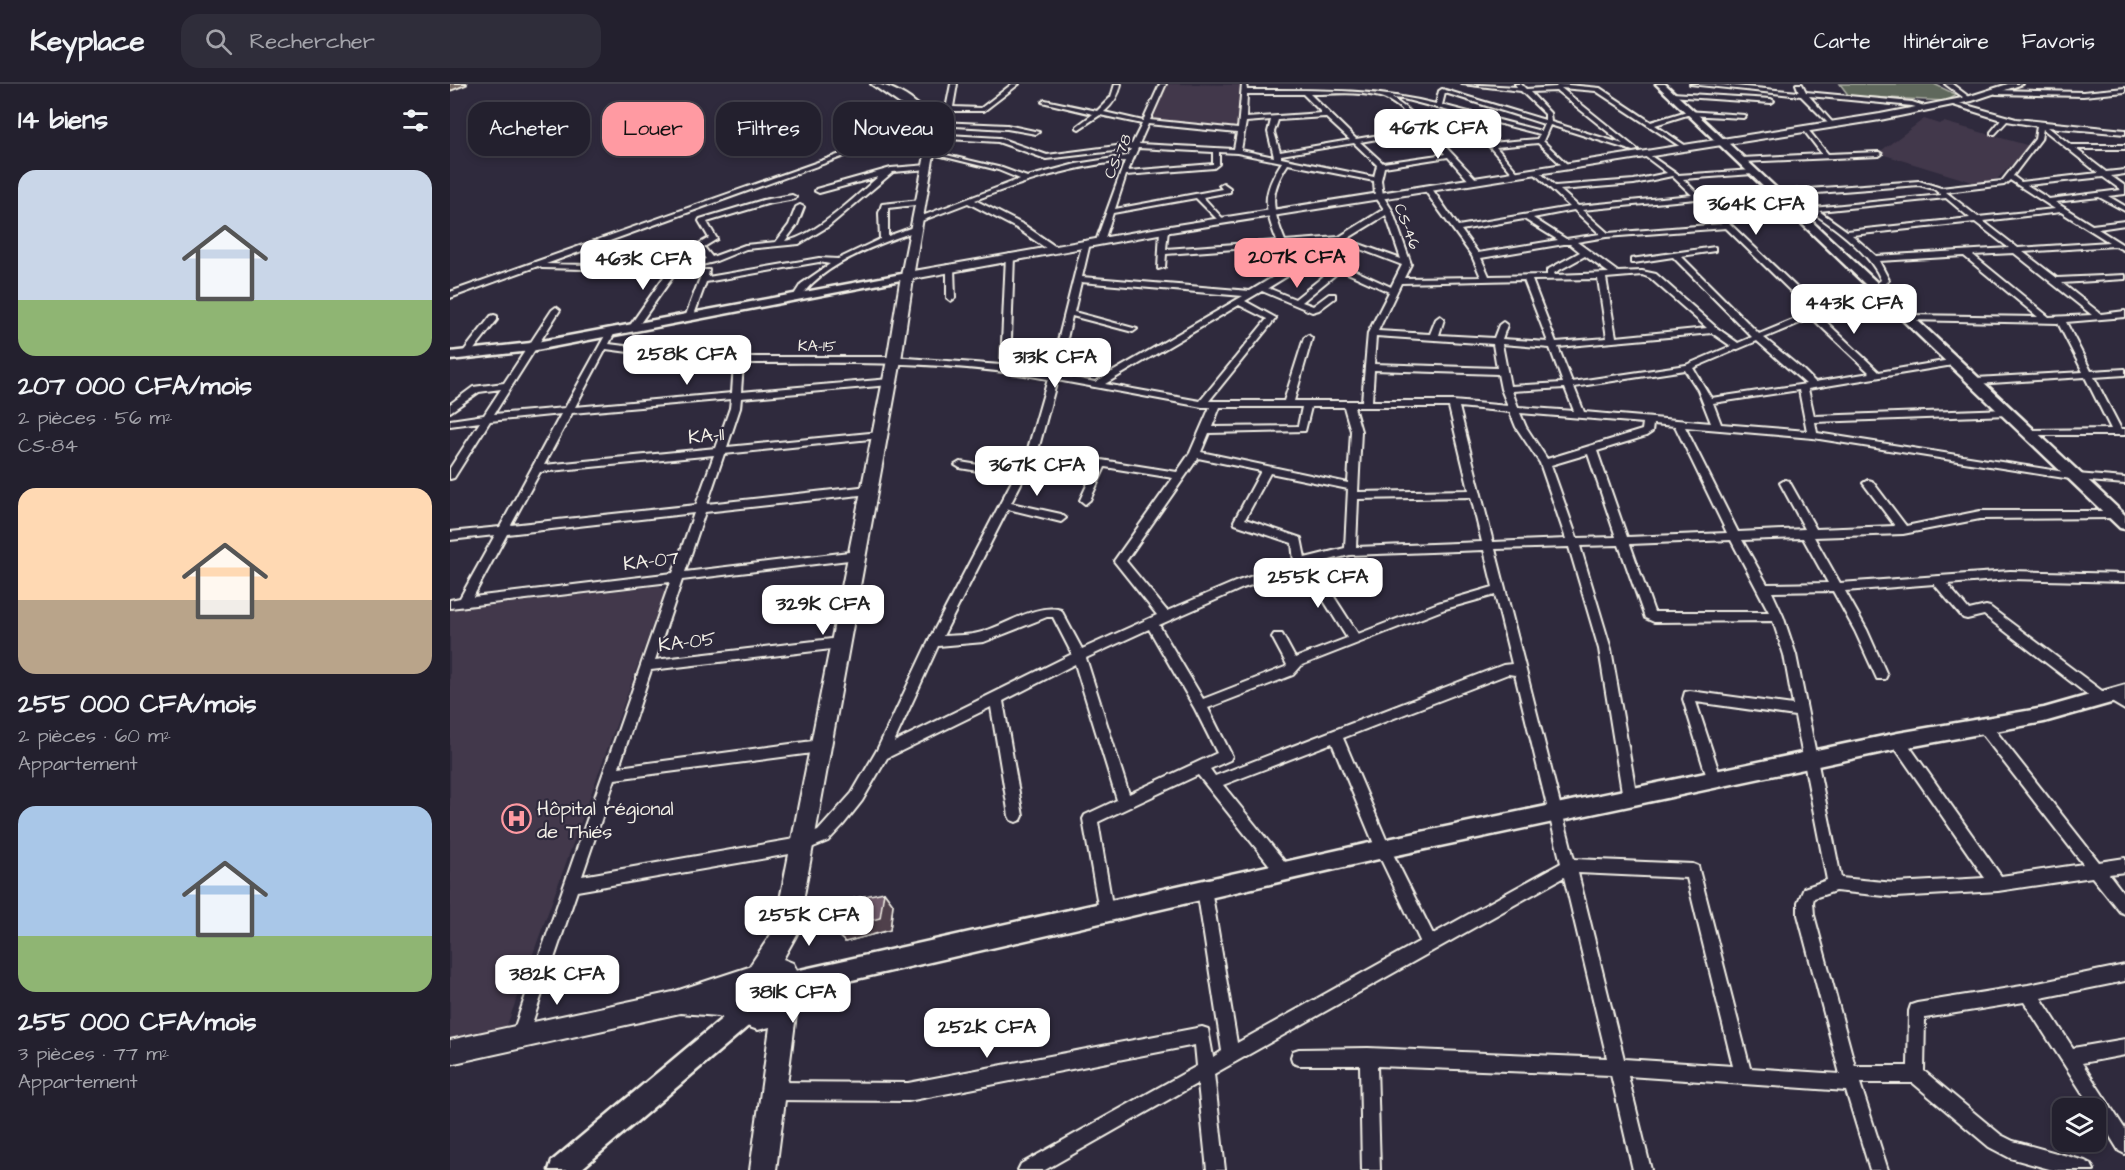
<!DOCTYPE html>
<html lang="fr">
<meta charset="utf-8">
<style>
:root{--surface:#23202e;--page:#2f2d3a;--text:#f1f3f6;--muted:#a3a3aa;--line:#403e4a;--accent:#ff9aa2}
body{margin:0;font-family:"Architects Daughter",sans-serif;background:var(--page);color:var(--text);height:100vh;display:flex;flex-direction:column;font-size:22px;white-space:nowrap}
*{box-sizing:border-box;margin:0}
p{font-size:20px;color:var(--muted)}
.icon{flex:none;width:33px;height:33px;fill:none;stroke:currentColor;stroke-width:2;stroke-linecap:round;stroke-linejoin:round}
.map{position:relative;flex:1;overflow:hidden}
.drawer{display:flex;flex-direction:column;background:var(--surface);width:450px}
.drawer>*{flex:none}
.banner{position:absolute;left:18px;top:18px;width:570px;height:54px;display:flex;gap:12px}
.controls{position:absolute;left:1602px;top:1014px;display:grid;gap:12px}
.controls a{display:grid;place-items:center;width:54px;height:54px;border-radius:12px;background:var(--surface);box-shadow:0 3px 9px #0003,0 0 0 2px var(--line);font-size:30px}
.price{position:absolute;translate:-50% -51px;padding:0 14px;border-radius:12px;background:#fff;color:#222;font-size:20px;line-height:39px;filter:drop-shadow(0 2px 3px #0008)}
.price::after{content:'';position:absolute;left:50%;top:36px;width:18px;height:14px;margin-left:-9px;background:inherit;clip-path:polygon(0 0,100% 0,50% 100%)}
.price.on{background:var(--accent);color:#111}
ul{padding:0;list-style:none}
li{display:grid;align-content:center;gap:12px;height:318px;padding:0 18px}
li span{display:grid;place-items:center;height:186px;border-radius:18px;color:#555}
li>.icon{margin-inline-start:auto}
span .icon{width:108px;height:108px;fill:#fffc;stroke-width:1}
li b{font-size:26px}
h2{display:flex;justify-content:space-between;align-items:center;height:72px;padding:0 18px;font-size:26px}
.tag{padding:0 21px;border-radius:18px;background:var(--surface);box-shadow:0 3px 9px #0003,0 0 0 2px var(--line);font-size:21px;line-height:54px}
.tag.on{background:var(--accent);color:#111}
header{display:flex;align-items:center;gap:36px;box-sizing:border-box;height:84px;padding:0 30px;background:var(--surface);border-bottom:2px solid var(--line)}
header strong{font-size:28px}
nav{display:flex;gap:33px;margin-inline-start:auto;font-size:21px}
.search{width:420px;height:54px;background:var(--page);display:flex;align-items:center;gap:15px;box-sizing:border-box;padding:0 21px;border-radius:18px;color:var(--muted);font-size:22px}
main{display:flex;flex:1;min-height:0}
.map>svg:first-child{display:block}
.built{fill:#43394b}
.green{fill:#5f685b;stroke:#aaaca2;stroke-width:1.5}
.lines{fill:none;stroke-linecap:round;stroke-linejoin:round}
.minor-casing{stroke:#f4f1e8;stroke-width:4}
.tertiary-casing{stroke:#f4f1e8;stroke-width:5}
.secondary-casing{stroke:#f4f1e8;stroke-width:4}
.primary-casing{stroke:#f4f1e8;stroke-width:4}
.minor{fill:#2f2a3d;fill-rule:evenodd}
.tertiary{fill:#2f2a3d;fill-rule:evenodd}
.secondary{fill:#2f2a3d;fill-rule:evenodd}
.primary{fill:#776864;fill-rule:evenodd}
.wall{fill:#624e5e;stroke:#f4f1e8;stroke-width:1.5}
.shaded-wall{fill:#50404c;stroke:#f4f1e8;stroke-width:1.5}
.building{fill:#725b6d;stroke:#f4f1e8;stroke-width:1.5}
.labels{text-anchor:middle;stroke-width:4.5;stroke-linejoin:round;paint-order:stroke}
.far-street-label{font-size:16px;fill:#f4f1e8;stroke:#2f2a3d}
.street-label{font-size:20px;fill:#f4f1e8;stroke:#2f2a3d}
.poi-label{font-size:20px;fill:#f4f1e8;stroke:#2f2a3d;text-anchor:start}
</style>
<header>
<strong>Keyplace</strong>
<div class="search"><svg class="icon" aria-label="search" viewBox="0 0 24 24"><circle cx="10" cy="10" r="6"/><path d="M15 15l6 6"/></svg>Rechercher</div>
<nav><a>Carte</a><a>Itinéraire</a><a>Favoris</a></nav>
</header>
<main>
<section class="drawer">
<h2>14 biens<svg class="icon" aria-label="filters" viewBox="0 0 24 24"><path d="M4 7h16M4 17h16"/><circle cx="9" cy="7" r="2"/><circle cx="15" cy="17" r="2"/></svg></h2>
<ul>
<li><span style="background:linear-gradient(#c9d6e8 70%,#8fb573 0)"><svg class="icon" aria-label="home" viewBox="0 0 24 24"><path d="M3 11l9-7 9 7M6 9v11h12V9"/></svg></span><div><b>207 000 CFA/mois</b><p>2 pièces · 56 m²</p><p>CS-84</p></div></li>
<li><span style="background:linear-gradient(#ffd9b3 60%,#b9a48a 0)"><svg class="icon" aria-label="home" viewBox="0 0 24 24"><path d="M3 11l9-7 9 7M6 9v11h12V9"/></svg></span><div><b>255 000 CFA/mois</b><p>2 pièces · 60 m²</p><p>Appartement</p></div></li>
<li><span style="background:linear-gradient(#a9c7e8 70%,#8fb573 0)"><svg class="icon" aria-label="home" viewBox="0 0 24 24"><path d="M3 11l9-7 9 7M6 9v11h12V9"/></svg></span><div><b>255 000 CFA/mois</b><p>3 pièces · 77 m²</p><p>Appartement</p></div></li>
</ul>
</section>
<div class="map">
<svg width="1675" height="1086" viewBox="0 0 1675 1086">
<rect width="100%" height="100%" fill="#2f2a3d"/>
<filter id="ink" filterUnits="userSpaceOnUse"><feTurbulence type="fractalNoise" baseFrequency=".0167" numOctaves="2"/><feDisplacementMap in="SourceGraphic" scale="12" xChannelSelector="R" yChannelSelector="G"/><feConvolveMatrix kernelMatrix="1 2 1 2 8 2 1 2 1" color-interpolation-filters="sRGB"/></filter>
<g filter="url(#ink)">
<!-- built -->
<path class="built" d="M718,0L790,1L789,33L785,43L702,36Z
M1474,35L1489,40L1494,38L1580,62L1544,98L1526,99L1428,69Z
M209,502L215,506L56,944L0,955V526Z"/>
<!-- green -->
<path class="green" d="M1390,0H1484L1507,11L1496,17L1399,12Z"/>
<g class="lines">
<defs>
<path id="minor" d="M501,0H507L503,23L531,24L562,0H569L534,27H501L495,32L492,30L496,25Z
M665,0H671C669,12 663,20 654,28L693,37L710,0H716L700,36L788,45L792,0H796L797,6C861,6 924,4 986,20L989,7L992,5L1095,36V30L1071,7L1012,0L1067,3L1065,0H1071L1076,5L1106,3L1108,0L1150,4L1201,38L1237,27L1295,31L1296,32L1293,34L1237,31L1205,41L1236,62L1237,63L1234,65L1146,7L1111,4L1188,66L1183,67L1100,41L1093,57L1118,81V83H1114L1088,59L1046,63L1069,90L1065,92L1038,61L1041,59L1087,55L1090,50L1043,38L1033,44L975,41L1028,97L1021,99L998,73L934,83L931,96L933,112L942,126L961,180L954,194L1031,193L1022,172L973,104L974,102H980L1008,142L1120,123L1083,88V86H1087L1105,102L1184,96L1217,89L1193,71L1192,70L1195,68L1228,91L1303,86L1307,88L1303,90L1233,95L1249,111L1326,104V108H1323L1254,115L1369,225L1424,202L1431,196C1418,163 1363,126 1330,111V107L1469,97L1491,104L1552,97L1585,55L1587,42L1557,37L1545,50H1541V48L1551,36L1500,20V18L1502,17L1566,35L1675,46V50L1598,43L1621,61H1675V65H1626L1656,88L1675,86V90L1661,92L1675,102V110L1658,112L1675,122V127L1649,113L1605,118L1642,141L1675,137V141L1648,145L1675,162V167L1665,162L1573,168L1607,194L1675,191V195L1612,199L1651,230L1675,227V233L1616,238L1641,287L1675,285V291L1644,293L1671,345H1675V351H1578L1576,349L1581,346L1661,345L1635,293L1526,300L1521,297L1526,294L1633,288L1608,239L1456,236L1455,234L1459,231L1588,233L1514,172L1429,177L1439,196L1430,206L1369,231L1429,288L1506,275L1511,278L1509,280L1358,305L1364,332L1558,325L1563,328L1558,331L1365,338L1367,349L1627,390L1675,394V400L1627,396L1363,354L1235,343L1288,448L1355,445L1330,399L1335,396L1339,397L1366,445L1445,442L1413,399L1418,396L1422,397L1456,442L1530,427H1670L1671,430L1666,434L1530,435L1453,450L1364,453L1390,499L1560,487L1675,490V498L1560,495L1497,500L1519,526L1536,522L1540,523L1656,610L1662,607L1675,614V626L1658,616L1652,619L1647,618L1534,531L1517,535L1513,534L1484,500L1395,507L1417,546L1437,591L1435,595H1427L1405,547L1383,507L1322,508L1333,532L1346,571L1391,794L1445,799L1535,794L1443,661L1441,657L1443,653L1448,651L1453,653L1551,792L1633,780L1528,645L1526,641L1528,637L1533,636L1538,637L1649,778L1675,774V788L1659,790L1675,811V830L1670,828L1642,793L1548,807L1445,813L1385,807L1364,814L1363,818L1364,831L1405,982H1458L1459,927L1461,921L1467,919L1578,901L1675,881V897L1591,914L1623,964L1675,955V971L1632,979L1675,1045V1070L1669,1067L1646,1030V1024H1642L1574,918L1475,934L1474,987L1551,1051L1563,1057L1635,1077L1641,1080L1644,1086H1603L1560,1074L1539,1063L1463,999H1410L1438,1086H1420L1396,1007L1178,992L1201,1086H1183L1161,991L927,982L930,1086H912L910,981H849L843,979L841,973L843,967L849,965L918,964L1157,974L1114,793L764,990L775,1086H757L748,999L595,1086H568L571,1080L747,982L745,961L458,1017L323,1016L317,1013L314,1007L317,1001L323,998L458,999L752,943L758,945L763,973L772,967L747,805L749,800L754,798L759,800L761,805L787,959L970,857L926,765L882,659L773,701L839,783L841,788L839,793L834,795L829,793L748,691L648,738L663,827L660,832L655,834L650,832L633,735L635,731L667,716L625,580L553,617L573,732L571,736L566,738L561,736L559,732L541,623L437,674L412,717L393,741L378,757L351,768L127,807L76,957L70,959L64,957L62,951L220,498L0,524V516L10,514L45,451L0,456V448L50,443L111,330L40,337L4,394L0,395V384L30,338L0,342V336L34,331L51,305L29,308L0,328V320L23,303L54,299L102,226L106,223L110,226L44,330L115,324L157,248L161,245L165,248L159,260L246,271L289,273H444L551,281L556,172L560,170L564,172L560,282L600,289L633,157L640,159L632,193L800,207L881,158L716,170L715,183L708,185L710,146L714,144L718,146L716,165L827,157C814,123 811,110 832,78L787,69L769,68V80L764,84L676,91L665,125L772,105L769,101L773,99L780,104V108L753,113L775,137L771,139L746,114L663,129L654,157L647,159L646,157L675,77C623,82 574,98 525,116L574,141L606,163V167H600L568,145L518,119L471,137L464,135L570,95L548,86L479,69V67L552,84L577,93L626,80L677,72L681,65L596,75L548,58L482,54L479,52L482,50L549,54L597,71L682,60L692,40L650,31L629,45L627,44V42L643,30L592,18L595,16L647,27L661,13ZM1107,7L1173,60L1101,38L1100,29L1080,8ZM995,9L1008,13L1094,40L1091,47L992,21ZM797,10H853L872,29L796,34ZM860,10C883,10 908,7 930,13C943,16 962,34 971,44L906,55ZM942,14L953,15L1037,37L1032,40L971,37L964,30ZM875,33L900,56L830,68L824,48L828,36ZM821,36L818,48L824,73L791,66L796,38ZM698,40L787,49L784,65L689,60ZM1593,45L1648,89L1571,98L1563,92L1591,55ZM974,47L995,70L933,79L910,58ZM904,59L927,81L924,93L831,74V71ZM688,64L763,68V80L678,87ZM838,80L924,97L925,112L934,125L889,153L835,157C822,124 818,110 838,80ZM1222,92L1242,111L1128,122L1110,106L1184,100ZM1653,93L1671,106L1599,115L1577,101ZM1560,96L1605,125L1528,133L1496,108L1554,101ZM1469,101L1484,105L1491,111L1363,124L1342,111ZM1496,114L1520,134L1397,147L1369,127ZM1246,115L1272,140L1158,149L1132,126ZM1124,126L1150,150L1116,155L1083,134ZM1611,128L1659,158L1568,164L1533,137ZM936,131L951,175L909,160L902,162L952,181L941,203L871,171ZM1074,135L1108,156L1028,169L1011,146ZM1525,138L1559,164L1426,172L1402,151ZM1276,144L1362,228L1309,250L1231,172L1265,167V163L1181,175V179H1184L1223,173L1302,253L1288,259L1267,244L1206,190L1192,187L1168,188L1127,158L1156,153ZM1114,160H1120L1130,168L1097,186V191L1039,192L1031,174ZM1564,169L1642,231L1599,233L1523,171ZM1135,172L1159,189L1105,191L1104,189ZM865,175L885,183L845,215L818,204ZM891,186L939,208L918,249L912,317H844L862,254L858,251L854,254L834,317H759L826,234L795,217L812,207L862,228L869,226L885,214V210H879L863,222L852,218ZM1192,191L1200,194L1257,244L1166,253L1156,194ZM1148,195L1157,254L1106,258L1082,196ZM1074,196L1098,258L1052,255L1057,241L1053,238L1049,241L1044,254L989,251L994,235L990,232L986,235L980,250L928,247L951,199ZM631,198L793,212L645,298L609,291L622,232L683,248L687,245L624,228ZM789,221L817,235L750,317L655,300ZM1362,234L1420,289L1365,298L1353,286L1314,254ZM1262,249L1281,262L1236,281L1122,298L1108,263ZM926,252L1043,260L1047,284L924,280ZM1307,257L1356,300L1261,314L1243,284ZM1052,260L1100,264L1113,299L1060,302ZM156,265L246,277L284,279L282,309L125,323ZM293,279C395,279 498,276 598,295L577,368L567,387L510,378L505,381L510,384L564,393L478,558L427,666L402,709L368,747L350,754L132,792L165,695L370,668L375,666L377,662L375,658L370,656L169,683L201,586L390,564L394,562L396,559L394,556L390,554L205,576L232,496L407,475L413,471L407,467L235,488L255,428L419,410L424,406L419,402L257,420L274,370L430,354L435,351L430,348L277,363L290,324L291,314L440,301L445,298L440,295L291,308ZM924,286L1048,290L1051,305L1058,322L1003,317H922ZM1235,286L1248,306L1261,339L1134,328L1124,303ZM607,296L752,323H760L740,369L727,388L588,366ZM1115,304L1124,327L1068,323L1062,307ZM1349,306L1357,347L1271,340L1263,319ZM281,315L280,324L266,364L94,381L122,329ZM770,323H852L848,342L762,343ZM861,323H894L901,347L898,399L751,368L759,349L855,347ZM904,323H999L1019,406L908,408L911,347ZM1009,323L1060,328L1066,343L1090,379L1116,455L1043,458ZM1070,329L1193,339L1192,346L1097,375L1076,343ZM1203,340L1225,342L1277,449L1177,453L1147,367L1196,352L1202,348ZM1138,370L1166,453L1127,454L1101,381ZM264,371L246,421L61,441L90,388ZM585,372L646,382L630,416L635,420L640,416L655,383L723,394L664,477L707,531L632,565L611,526C587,519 558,540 535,547C522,552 506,551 493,552L558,425L611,438L616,434L611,430L561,419ZM748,374L811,387L784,437L785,440L842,459L844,478L785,498L717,527L676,477ZM820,389L898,405L895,464L855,474L851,454L795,435ZM1021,413L1032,458L906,463L908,415ZM244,429L223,489L23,513L57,450ZM1353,454L1378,499L1317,500L1292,456ZM1281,456L1319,528H1204L1180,460ZM1169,461L1195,534L1204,538L1323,537L1334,571L1343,621L1240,607L1235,608L1233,615L1258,697L1260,701L1265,703L1270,701L1272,697L1246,618L1345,632L1377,796L1354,804L1348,818V831L1390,990L1300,984L1248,782L1243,780L1124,775L1045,465L1119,463L1149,565L1173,714L1175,718L1180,720L1185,718L1187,714L1161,565L1130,462ZM1034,466L1043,503L988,519L908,550L863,480L900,471ZM853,483L897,554L845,574L832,550H824L822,553L837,581L835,583L753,615L709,541L793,504ZM1045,511L1062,580L1053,581L765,692L760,685L780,676L782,672L758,624L843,591L852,581L995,525ZM597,533H603L622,570L444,658L488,562L534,558ZM699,545L745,625L767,669L679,710L636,574ZM1058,590L1065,591L1111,779L983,850L939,762L893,654ZM1128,789L1237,794L1283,982L1174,975Z
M1240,0H1263L1349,8L1346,0H1352L1356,8L1462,18L1480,24L1477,26L1462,22L1359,12L1383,39L1384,40L1381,42L1351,12Z
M1495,0H1502L1522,15L1517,16Z
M1675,4V8L1633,12L1546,10L1543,8L1546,6L1633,8Z
M1222,9L1321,15L1324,17L1321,19L1220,12Z
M489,38L557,41L589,48L586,50L557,45L487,41V39Z
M478,39L483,40L96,180L224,183L256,175L245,162L259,154L249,137L250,135L313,116L342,111L346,113L345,115L317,120L257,138L267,155L254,163L262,173L295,161L326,158L339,141L346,123L350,121L354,123L347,141L335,157C363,154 406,112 428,93L369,109L365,107L366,105L441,84L478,81L481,83L478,85L443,88L379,142L349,160L296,165L264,178L227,187L186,245L179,243L218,187L92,184L88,182L0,214V208Z
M1355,42L1378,70L1429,68L1432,70L1429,72L1291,78L1288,76L1291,74L1372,70L1352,44Z
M471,116L475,118L474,120L438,124V152L466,142L470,144L469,146C432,158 372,180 351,213L344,211L351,200L380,180L369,178L256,198L244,231L240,234L236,231L253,186H259L258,193L369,174L388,175L430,155L429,129L432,120Z
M497,181L504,183L505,214L501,217L497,214Z
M44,231L47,232V236L19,272H13V268L41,232Z"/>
<path id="tertiary" d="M1206,0H1215L1675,431V445L1670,444Z
M457,189L461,190V194L81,267L0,276V268L81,259Z
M1675,601V615L1594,638L1448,665L933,774L341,910L333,907L330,899L333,891L341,888L933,756L1448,649L1594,624Z
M295,919L303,922L306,930L303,938L130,1086H99L102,1077L287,922Z"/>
<path id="secondary" d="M421,0C445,0 479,24 488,46L464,187L714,143L1430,30L1517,13L1558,0H1573L1522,17L1430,36L714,149L463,195L451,276L347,850L333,875L343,879L353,899L348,915L326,1086H300L320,943L308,946L268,932L230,929L0,980V956L223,908L299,883L324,846L437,276L451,192L477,61L478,46L472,35ZM321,897L328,898C329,910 318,921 306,921L303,913L310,902Z"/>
<path id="primary" d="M0,0H16L0,6Z"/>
</defs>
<!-- minor casing -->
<use href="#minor" class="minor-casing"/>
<!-- tertiary casing -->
<use href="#tertiary" class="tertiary-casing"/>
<!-- secondary casing -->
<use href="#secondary" class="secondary-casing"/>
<!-- primary casing -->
<use href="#primary" class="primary-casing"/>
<!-- minor -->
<use href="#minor" class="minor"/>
<!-- tertiary -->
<use href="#tertiary" class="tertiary"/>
<!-- secondary -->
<use href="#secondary" class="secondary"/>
<!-- primary -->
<use href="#primary" class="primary"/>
</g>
<!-- wall -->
<path class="wall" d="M434,808L443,820L440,846L395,858L382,847L371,836Z"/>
<!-- shaded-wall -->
<path class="shaded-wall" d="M434,808L443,820L440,846L395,858L384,847Z"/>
<!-- building -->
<path class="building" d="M434,808L430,834L384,847L371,836L373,821Z"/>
</g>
<!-- icons -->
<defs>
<symbol id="hospital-ring" viewBox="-11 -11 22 22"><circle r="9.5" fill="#2f2a3d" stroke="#ff9aa2" stroke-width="1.5"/><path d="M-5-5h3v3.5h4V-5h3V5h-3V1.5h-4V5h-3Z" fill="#ff9aa2"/></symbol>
</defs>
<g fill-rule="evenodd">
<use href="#hospital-ring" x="50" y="718" width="33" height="33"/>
</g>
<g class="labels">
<!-- far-street labels -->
<g class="far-street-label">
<text transform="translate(667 72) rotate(-66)" y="6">CS-78</text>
<text transform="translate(958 142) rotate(69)" y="6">CS-46</text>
<text transform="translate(367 261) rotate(1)" y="6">KA-15</text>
</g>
<!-- street labels -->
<g class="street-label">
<text transform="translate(256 351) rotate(-6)" y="7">KA-11</text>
<text transform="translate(201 476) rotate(-7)" y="7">KA-07</text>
<text transform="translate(237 557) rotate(-7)" y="7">KA-05</text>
</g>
<!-- poi labels -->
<g class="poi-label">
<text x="87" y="731">Hôpital régional<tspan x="87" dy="23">de Thiés</tspan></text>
</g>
</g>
</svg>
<div class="controls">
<a><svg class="icon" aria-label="layers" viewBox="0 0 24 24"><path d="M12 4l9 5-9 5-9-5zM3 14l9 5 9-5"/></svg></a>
</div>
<b class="price" style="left:988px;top:76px">467K CFA</b>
<b class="price" style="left:1306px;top:152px">364K CFA</b>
<b class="price on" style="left:847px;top:205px">207K CFA</b>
<b class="price" style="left:193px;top:207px">463K CFA</b>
<b class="price" style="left:1404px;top:251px">443K CFA</b>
<b class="price" style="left:237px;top:302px">258K CFA</b>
<b class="price" style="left:605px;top:305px">313K CFA</b>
<b class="price" style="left:587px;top:413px">367K CFA</b>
<b class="price" style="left:868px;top:525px">255K CFA</b>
<b class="price" style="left:373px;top:552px">329K CFA</b>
<b class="price" style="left:359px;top:863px">255K CFA</b>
<b class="price" style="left:107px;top:922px">382K CFA</b>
<b class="price" style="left:343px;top:940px">381K CFA</b>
<b class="price" style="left:537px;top:975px">252K CFA</b>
<div class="banner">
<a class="tag">Acheter</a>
<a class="tag on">Louer</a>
<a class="tag">Filtres</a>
<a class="tag">Nouveau</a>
</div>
</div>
</main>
